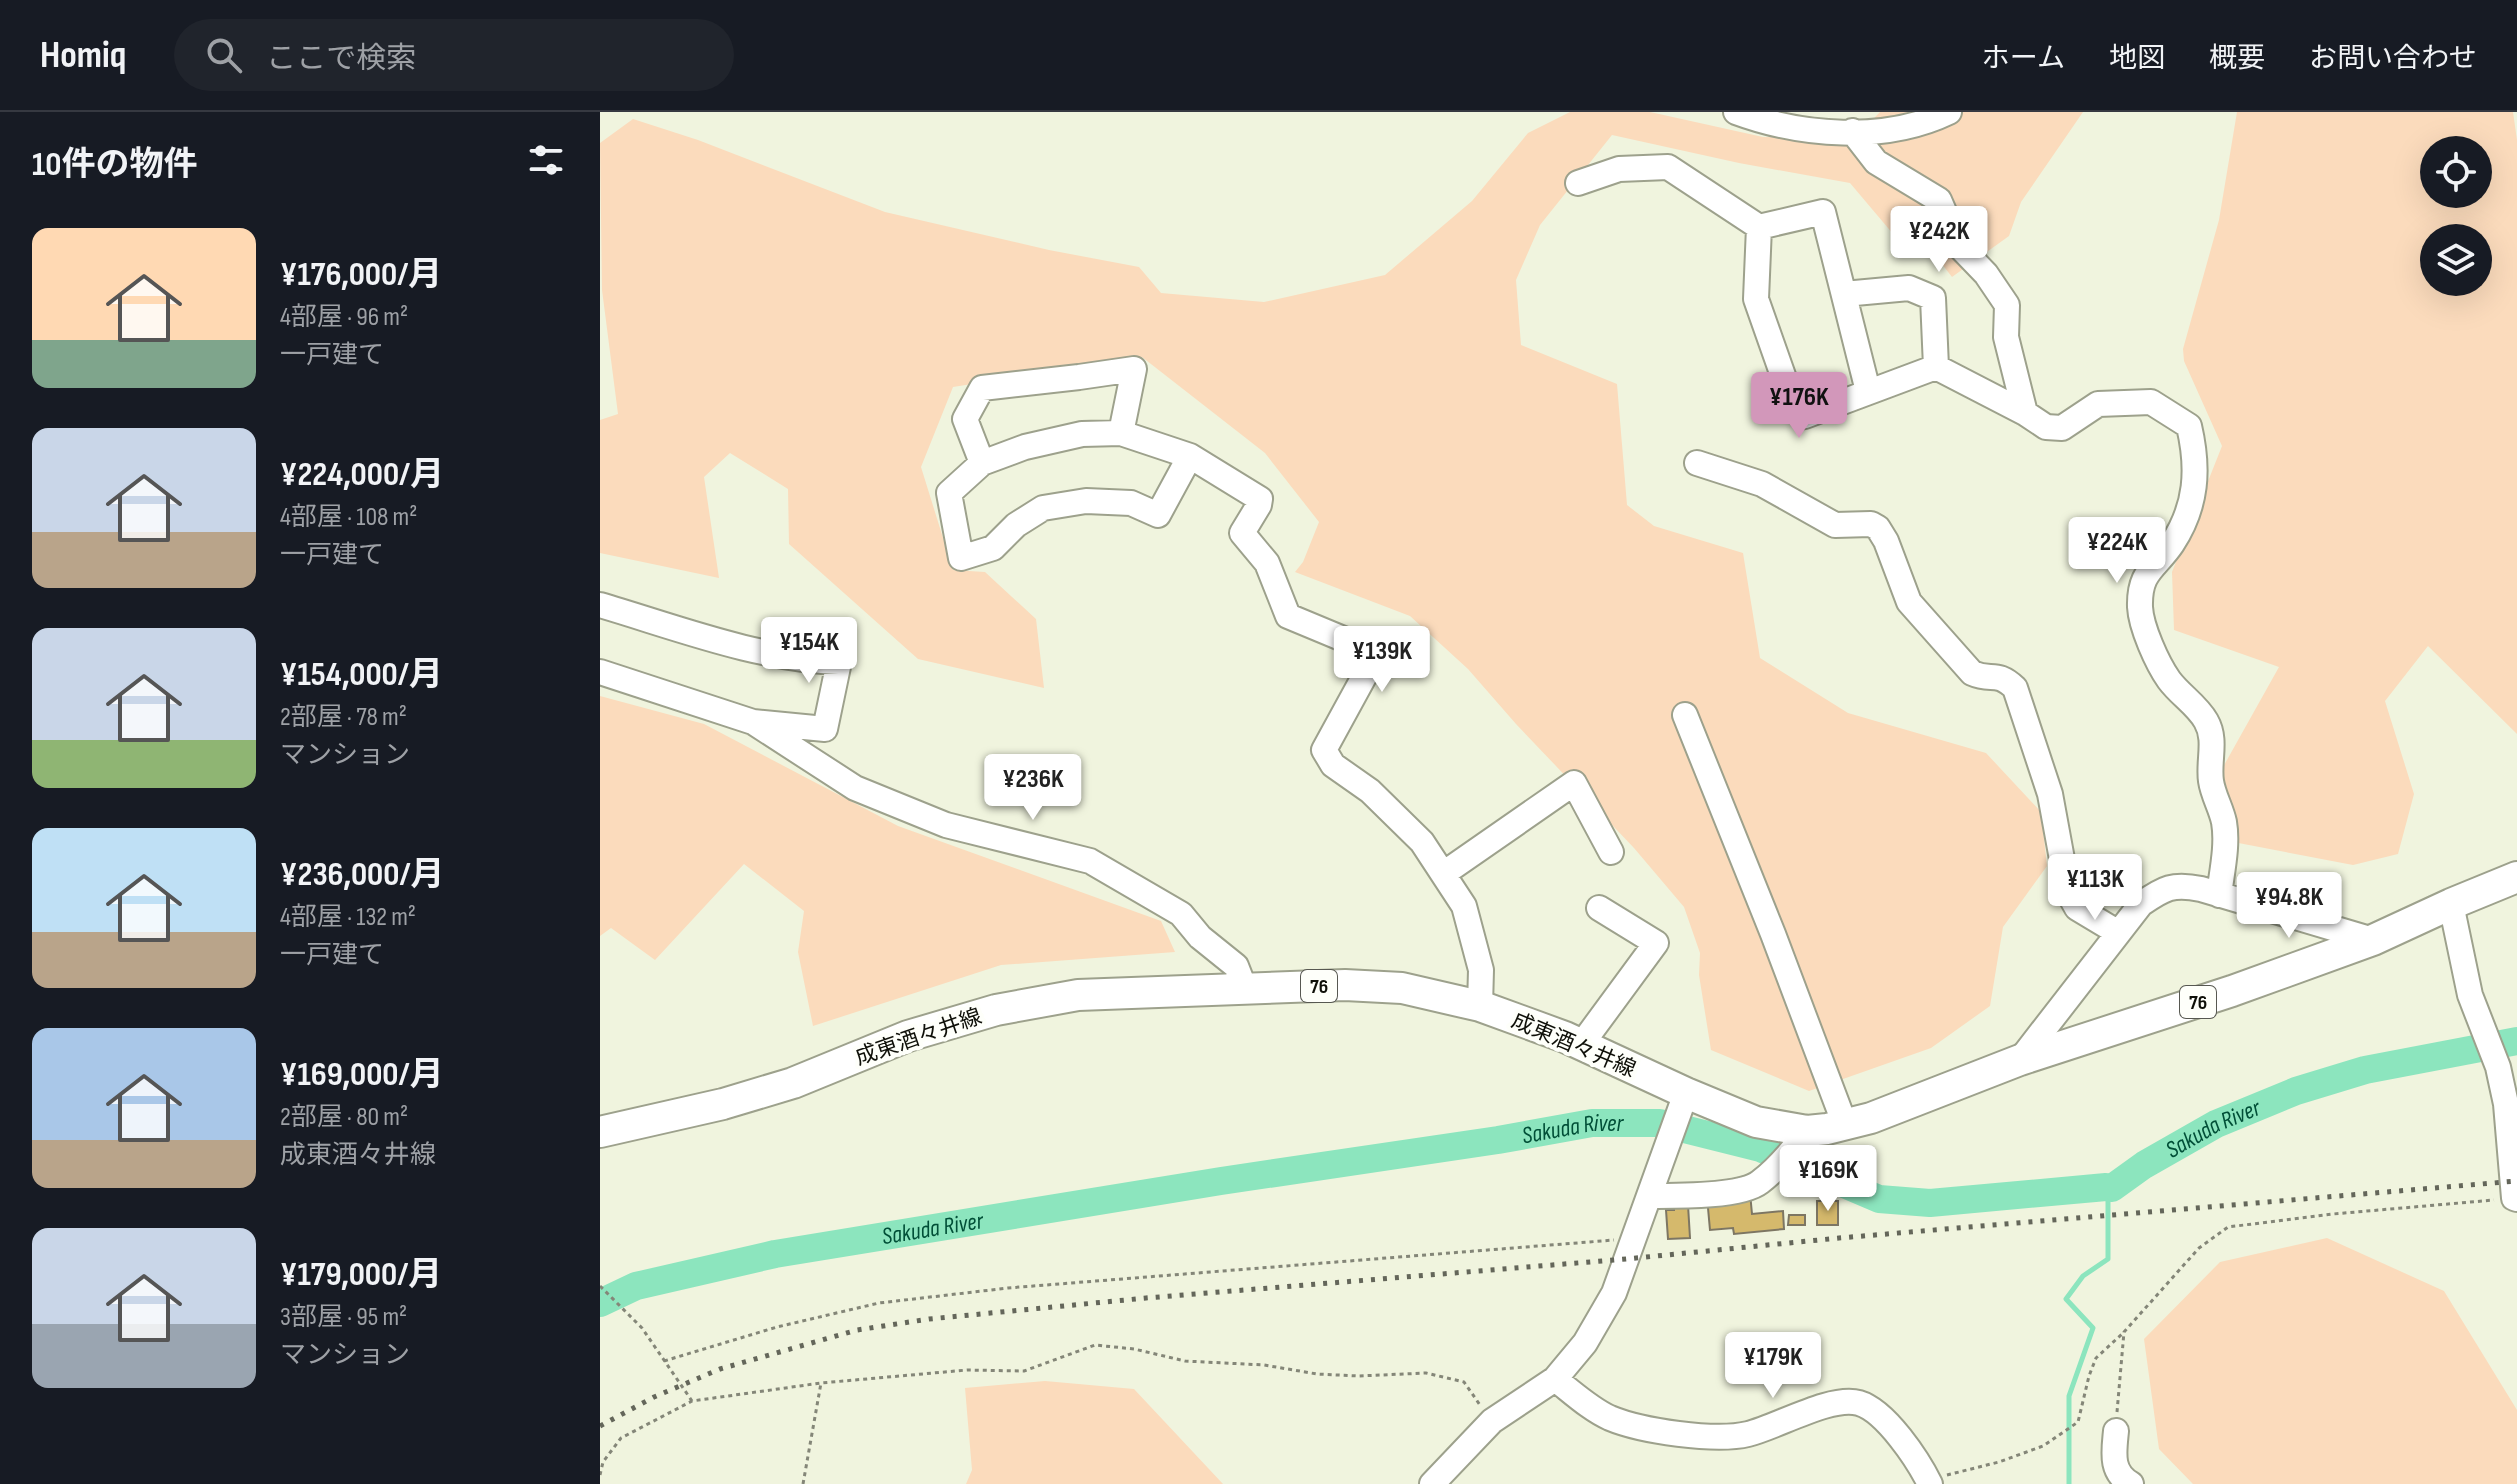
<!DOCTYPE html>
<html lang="ja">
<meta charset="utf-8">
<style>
:root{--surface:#171b24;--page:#20242c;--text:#f1f3f6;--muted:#9ea1a6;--line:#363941;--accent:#d297ba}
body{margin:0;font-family:"Sofia Sans Condensed","Noto Sans JP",sans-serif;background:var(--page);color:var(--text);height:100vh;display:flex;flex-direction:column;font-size:30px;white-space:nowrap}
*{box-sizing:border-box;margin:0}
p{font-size:26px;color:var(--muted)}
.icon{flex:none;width:44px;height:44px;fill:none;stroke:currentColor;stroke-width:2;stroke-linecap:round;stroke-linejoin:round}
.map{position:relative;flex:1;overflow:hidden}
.details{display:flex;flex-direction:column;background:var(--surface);width:600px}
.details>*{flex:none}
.buttons{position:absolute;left:1820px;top:24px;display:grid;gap:16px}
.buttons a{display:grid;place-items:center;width:72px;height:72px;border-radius:50%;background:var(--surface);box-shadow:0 8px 32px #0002;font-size:40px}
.price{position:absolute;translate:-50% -68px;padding:0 18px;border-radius:8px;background:#fff;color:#222;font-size:26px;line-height:52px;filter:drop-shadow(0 2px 4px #0008)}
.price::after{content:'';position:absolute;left:50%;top:48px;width:24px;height:18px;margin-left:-12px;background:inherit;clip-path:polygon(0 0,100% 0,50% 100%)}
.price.current{background:var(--accent);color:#111}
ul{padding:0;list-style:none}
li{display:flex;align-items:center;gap:24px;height:200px;padding:0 32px}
li span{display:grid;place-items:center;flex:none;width:224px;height:160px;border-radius:16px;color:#555}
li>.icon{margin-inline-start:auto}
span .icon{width:96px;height:96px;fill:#fffc;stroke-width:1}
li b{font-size:34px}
h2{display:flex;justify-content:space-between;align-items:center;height:96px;padding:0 32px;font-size:34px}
header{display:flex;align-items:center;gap:48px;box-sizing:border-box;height:112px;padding:0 40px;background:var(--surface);border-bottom:2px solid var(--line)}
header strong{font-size:38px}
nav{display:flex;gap:44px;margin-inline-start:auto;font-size:28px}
.search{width:560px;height:72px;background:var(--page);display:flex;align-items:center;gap:20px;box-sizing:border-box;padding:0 28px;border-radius:44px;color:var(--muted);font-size:30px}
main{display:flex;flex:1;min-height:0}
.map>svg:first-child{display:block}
.green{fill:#fbdbbc;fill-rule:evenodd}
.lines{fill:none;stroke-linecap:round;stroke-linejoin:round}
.stream{stroke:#8ce5be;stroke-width:5}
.river{stroke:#8ce5be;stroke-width:28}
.building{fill:#d5b96c;stroke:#7d7663;stroke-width:2}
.minor-casing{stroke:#9da18c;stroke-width:28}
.major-casing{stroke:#9da18c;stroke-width:34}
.path{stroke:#848678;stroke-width:3;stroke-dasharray:4 4;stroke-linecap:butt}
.minor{stroke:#fff;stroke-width:24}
.major{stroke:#fff;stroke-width:30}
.rail{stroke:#64665a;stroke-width:5;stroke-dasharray:4 8;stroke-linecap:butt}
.labels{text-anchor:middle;stroke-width:8;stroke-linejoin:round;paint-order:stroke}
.shield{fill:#fefffa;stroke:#575851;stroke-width:2}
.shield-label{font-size:20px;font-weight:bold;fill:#0f1009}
.street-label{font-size:22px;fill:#0f1009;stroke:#fefffa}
.water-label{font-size:24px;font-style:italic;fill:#014f37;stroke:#fefffa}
</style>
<header>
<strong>Homiq</strong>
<div class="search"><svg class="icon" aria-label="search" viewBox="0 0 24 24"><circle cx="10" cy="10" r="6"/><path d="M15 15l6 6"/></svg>ここで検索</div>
<nav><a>ホーム</a><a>地図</a><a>概要</a><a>お問い合わせ</a></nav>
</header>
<main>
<section class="details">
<h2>10件の物件<svg class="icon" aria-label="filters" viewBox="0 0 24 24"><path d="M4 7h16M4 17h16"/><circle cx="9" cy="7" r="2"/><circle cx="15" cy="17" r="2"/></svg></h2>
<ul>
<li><span style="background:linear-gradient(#ffd9b3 70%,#7fa58c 0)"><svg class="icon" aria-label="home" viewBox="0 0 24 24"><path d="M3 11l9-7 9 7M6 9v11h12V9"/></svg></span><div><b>¥176,000/月</b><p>4部屋 · 96 m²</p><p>一戸建て</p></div></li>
<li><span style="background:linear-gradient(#c9d6e8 65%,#b9a48a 0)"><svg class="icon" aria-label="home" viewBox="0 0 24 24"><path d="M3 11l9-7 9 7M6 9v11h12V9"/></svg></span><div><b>¥224,000/月</b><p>4部屋 · 108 m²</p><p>一戸建て</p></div></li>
<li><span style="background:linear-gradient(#c9d6e8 70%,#8fb573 0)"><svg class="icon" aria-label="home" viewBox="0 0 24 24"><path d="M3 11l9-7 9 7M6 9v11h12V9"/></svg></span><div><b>¥154,000/月</b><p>2部屋 · 78 m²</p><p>マンション</p></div></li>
<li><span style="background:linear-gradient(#bfe0f5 65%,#b9a48a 0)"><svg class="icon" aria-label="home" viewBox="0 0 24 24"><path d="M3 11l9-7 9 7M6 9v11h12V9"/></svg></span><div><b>¥236,000/月</b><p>4部屋 · 132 m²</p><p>一戸建て</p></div></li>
<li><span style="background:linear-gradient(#a9c7e8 70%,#b9a48a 0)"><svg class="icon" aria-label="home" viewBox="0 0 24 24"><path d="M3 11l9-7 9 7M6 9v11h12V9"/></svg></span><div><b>¥169,000/月</b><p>2部屋 · 80 m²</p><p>成東酒々井線</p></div></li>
<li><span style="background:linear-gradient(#c9d6e8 60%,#9aa5b1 0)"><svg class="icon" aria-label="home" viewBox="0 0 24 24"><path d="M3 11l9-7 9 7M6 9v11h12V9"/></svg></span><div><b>¥179,000/月</b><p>3部屋 · 95 m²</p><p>マンション</p></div></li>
</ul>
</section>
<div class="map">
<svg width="1917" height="1372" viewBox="0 0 1917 1372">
<rect width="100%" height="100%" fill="#f0f4de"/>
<!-- green -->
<path class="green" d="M970,0H1050L1163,25L1254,27L1280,0H1483L1421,90L1409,124L1352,165L1338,147L1299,129L1250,71L1139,51L1012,23L940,113L916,168L921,233L1017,272L1027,393L1054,414L1143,441L1160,546L1248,601L1386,641L1441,700L1447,754L1403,815L1390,894L1331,936L1209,979L1111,938L1099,863L1100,841L1084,795L1034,736L916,612L868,557L810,504L695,460L703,450L719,410L665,341L542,245L353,275L321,355L353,458L385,460L436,507L444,576L318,547L189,432L188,377L130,341L104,365L119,466L0,441V308L18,302L2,178L0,31L33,7L98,28L285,100L449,138L539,155L561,181L664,190L785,163L872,89L928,21Z
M1637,0H1913L1917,28V622L1828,534L1785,589L1814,682L1798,742L1753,753L1628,729L1618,664L1679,555L1574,518L1572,460L1622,334L1584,249L1583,237L1619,108ZM1834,38H1878V82H1834ZM1834,126H1878V170H1834Z
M0,584L104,612L298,714L561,809L575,840L401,853L213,914L198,840L204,799L144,752L55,848L11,816L0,824Z
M1727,1126L1844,1179L1917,1298V1372H1593L1559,1337L1544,1227L1620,1150Z
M445,1269L534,1277L623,1372H366L372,1358L365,1276Z"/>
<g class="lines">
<!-- stream -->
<path class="stream" d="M1469,1372V1284L1493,1216L1466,1187L1483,1164L1508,1147V1087L1512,1076"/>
<!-- river -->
<path class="river" id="s1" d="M0,1191L36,1174L175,1142L621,1069L898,1028L992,1011H1060L1160,1036L1279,1087L1330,1091L1506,1075L1512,1076L1544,1053L1616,1012L1696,979L1765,958L1917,929"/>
</g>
<!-- building -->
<path class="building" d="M1150,1081L1152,1102L1183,1099L1184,1117L1134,1122L1133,1116L1110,1118L1107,1085Z
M1217,1089H1238V1113H1217Z
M1088,1093L1090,1126L1068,1127L1066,1098H1074V1094Z
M1189,1103H1205V1113H1188Z"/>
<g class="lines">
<defs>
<path id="minor" d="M1136,0C1201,24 1285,31 1349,0
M1252,19L1276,50L1339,88L1359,134L1386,162L1407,193L1406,225L1425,301
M978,71L1019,57L1068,55L1159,115L1223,100L1268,279
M1159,115L1156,187L1193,292L1205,304L1336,255L1425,301L1446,315L1462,316L1498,292L1551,290L1589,314C1599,357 1597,394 1572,432C1555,457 1539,459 1540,495C1541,515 1557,551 1569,568C1580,583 1597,593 1606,609C1617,628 1608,649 1611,669C1613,683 1621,696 1624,710C1628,733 1622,759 1619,783
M1244,182L1309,176L1333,186L1336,255
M521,321L534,257L479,265L382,276L365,307L382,351L349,381L361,446L393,436L416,413L443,396L486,389L531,391L558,403L590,344
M382,351L425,335L482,322L521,321L590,344L660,387L659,393L642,421L667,451L688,504L777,541L724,638L733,653L770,679L822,730L864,794L881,858L880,894
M1097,351L1162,372L1235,413L1271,412L1278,416L1286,429L1309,490L1372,561C1392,570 1396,558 1415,576L1450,682L1468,780L1477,796L1517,820
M0,493C78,516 157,547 239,550L225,617L153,610L0,560
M1085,603L1173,822L1245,1013
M153,610L255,676L346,713L490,749L581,802L600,825L636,854L645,877
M843,762L974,671L1011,740
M1851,792L1870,883L1898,955L1906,992L1914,1086L1917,1087
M981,933L1056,831L999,796
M1420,948L1541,792C1564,776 1573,771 1601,777L1773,828
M1050,1084C1076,1084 1141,1085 1160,1070C1178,1056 1194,1037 1207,1019
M955,1267C972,1280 990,1297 1010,1306C1041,1319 1115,1330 1148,1322C1177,1315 1231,1283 1259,1291C1286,1299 1318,1348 1330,1372
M1516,1319C1514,1340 1510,1360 1531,1372
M832,1372L892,1309L955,1267L985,1231L1014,1181L1086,981"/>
<path id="major" d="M0,1020L123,992L193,971L308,924L396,898L478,883L745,873L802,876L880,894L965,925L1086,981L1156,1010L1207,1019L1227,1017L1271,1006L1420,948L1632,879L1773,828L1851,792L1917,765"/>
</defs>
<!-- minor casing -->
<use href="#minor" class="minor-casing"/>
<!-- major casing -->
<use href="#major" class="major-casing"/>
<!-- path -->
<path class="path" d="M0,1174L42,1216L92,1289
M64,1249L177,1215L279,1191L408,1176L1014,1128
M1517,1300L1524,1220L1599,1136L1628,1115L1733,1102L1894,1088
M0,1363L3,1350L21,1326L92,1289L221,1271L367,1258L424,1259L495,1233L534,1237L585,1249L664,1253L717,1262L759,1264L826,1261L864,1270L880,1293
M1347,1363L1399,1350L1443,1334L1478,1310L1489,1264L1496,1246L1522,1222
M203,1372L221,1271"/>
<!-- minor -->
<use href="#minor" class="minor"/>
<!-- major -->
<use href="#major" class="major"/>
<!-- rail -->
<path class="rail" d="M0,1314L54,1285L120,1257L257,1218L329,1207L546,1186L1026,1147L1239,1126L1917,1069"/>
</g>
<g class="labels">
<!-- shield labels -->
<g class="shield">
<rect x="701" y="858" width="36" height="32" rx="6"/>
<rect x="1580" y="874" width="36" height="32" rx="6"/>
</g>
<g class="shield-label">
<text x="719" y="881">76</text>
<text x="1598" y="897">76</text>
</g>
<!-- street labels -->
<g class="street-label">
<text transform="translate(318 924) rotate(-19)" y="8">成東酒々井線</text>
<text transform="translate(974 932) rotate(23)" y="8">成東酒々井線</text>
</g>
<!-- water labels -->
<g class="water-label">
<text dy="8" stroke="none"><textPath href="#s1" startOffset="990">Sakuda River</textPath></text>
<text dy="8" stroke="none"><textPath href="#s1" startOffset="1662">Sakuda River</textPath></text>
<text dy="8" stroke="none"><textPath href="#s1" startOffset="342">Sakuda River</textPath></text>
</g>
</g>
</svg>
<div class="buttons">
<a><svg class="icon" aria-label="locate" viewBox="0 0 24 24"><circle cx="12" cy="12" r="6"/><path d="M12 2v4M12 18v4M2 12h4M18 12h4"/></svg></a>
<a><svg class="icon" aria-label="layers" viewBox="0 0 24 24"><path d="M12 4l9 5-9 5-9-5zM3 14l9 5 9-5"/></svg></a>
</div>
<b class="price" style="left:1339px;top:162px">¥242K</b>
<b class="price current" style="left:1199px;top:328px">¥176K</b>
<b class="price" style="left:1517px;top:473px">¥224K</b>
<b class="price" style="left:209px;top:573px">¥154K</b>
<b class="price" style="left:782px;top:582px">¥139K</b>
<b class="price" style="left:433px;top:710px">¥236K</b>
<b class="price" style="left:1495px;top:810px">¥113K</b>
<b class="price" style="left:1689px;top:828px">¥94.8K</b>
<b class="price" style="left:1228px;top:1101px">¥169K</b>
<b class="price" style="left:1173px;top:1288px">¥179K</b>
</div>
</main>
